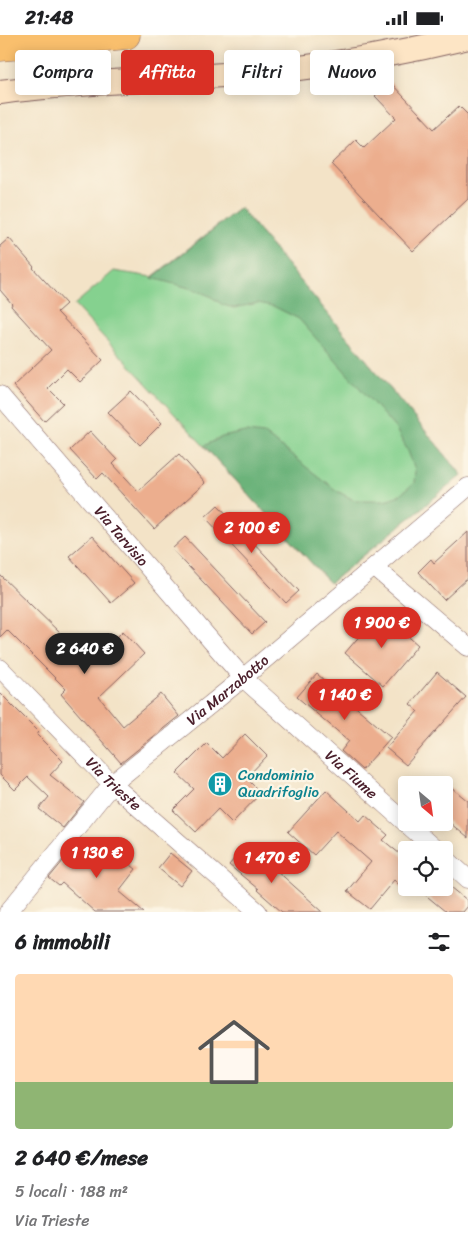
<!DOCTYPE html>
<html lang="it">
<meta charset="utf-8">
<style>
:root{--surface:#fff;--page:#f6f6f6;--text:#202124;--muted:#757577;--accent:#d93025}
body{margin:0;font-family:Sriracha,sans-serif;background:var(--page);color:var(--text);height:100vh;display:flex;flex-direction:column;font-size:19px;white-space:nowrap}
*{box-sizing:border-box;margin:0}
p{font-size:16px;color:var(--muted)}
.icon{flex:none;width:28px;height:28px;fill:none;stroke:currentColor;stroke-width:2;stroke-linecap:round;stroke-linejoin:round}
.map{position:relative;height:877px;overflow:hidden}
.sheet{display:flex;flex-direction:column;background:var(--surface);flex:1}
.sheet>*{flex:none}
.banner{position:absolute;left:15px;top:15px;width:439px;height:45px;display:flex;gap:10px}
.needle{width:32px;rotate:151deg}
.controls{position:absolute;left:398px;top:741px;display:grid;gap:10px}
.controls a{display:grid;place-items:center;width:55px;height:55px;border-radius:5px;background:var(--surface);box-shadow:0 2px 12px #0003;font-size:25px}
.price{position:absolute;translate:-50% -42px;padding:0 11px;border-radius:18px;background:var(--accent);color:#fff;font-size:16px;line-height:32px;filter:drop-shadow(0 1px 2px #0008)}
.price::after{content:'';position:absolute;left:50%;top:30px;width:15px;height:11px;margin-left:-8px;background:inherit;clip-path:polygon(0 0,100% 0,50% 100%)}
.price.on{background:#222;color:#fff}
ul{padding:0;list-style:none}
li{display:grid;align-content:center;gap:10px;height:265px;padding:0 15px}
li span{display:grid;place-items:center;height:155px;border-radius:5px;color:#555}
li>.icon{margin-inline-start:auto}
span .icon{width:90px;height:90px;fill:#fffc;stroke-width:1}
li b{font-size:21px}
h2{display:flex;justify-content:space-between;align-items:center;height:60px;padding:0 15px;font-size:21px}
.chip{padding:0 18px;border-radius:5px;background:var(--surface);box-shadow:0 2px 12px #0003;font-size:18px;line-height:45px}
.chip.on{background:var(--accent);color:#fff}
.status{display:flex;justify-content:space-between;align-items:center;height:35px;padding:0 25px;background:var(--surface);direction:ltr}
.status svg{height:14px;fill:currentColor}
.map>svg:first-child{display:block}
.green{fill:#85d18f;stroke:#68785d}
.forest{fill:#6cb37a;stroke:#5b6952}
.building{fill:#ecae8e}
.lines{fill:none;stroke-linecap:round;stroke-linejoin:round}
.street-casing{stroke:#856462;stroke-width:19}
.secondary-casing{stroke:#856462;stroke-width:26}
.highway-casing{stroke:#856462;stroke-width:29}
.street{stroke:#fff;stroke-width:18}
.secondary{stroke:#fde5c5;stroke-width:24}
.highway{stroke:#f9bf6d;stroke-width:28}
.labels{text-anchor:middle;stroke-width:4.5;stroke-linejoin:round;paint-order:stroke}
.street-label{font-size:15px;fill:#4a1f2b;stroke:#fcf5e5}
.culture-label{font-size:15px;fill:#0d838f;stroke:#fcf5e5;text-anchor:start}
</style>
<div class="status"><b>21:48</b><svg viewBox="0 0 49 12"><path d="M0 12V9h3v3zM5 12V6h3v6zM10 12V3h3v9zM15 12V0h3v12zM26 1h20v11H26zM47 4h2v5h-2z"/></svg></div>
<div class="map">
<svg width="468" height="877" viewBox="0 0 468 877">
<rect width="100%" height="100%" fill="#fcf5e5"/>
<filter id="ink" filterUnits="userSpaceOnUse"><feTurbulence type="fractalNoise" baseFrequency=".02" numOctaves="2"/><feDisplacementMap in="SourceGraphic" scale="10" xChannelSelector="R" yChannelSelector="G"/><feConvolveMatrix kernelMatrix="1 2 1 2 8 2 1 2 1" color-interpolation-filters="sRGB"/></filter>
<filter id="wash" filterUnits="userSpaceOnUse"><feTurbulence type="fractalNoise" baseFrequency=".0096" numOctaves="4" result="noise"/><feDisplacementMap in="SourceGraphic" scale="20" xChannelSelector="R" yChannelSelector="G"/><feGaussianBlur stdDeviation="1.12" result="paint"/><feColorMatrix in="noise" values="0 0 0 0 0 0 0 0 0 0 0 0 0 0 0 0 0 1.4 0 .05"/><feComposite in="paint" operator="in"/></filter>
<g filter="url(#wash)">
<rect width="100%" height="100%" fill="#f3e3c7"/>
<!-- green -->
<path class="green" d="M240,173L462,440L330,548L74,270L114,236L152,242Z"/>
<!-- forest -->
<path class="forest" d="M240,173L462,440L330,548L204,411L222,402L246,397L264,399L337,456L354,465H385L400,460L414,448L415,435L408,416L395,393L299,284L273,271L258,268L234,273L223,270L210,261L193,254L152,243Z"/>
<g id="blocks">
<!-- building -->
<path class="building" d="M390,47L434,94L459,71L468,80V164L413,216L331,129L356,105L364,113L396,83L375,61Z
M9,203L34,232L33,233L66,269L57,277L103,325L80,347L67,334L48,353L63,368L44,386L13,351L51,315L11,271L12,269L0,255V211Z
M131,356L162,388L140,410L108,377Z
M90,396L117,425L113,429L138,456L179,419L205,448L154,494L103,438L97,444L70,415Z
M218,470L299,556L286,568L205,482Z
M468,497V543L444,565L418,537L431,524L434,528Z
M92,501L134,548L111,568L69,521Z
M185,502L265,587L252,599L172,514Z
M0,540L91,628L123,596L144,619L99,662L123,691L161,659L179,681L121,728L61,659L66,654L7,595L0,602Z
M380,577L418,610L383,651L345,618Z
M437,637L466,662L406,730L386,713L418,676L410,669Z
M317,639L391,702L362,735L341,716L349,706L297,662Z
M0,658L39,697L37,700L63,726L50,740L84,767L63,793L39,774L49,762L28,742L15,755L0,740Z
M245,699L267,721L246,743L261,758L232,788L218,774L196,797L173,775L194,754L177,738L207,708L222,723Z
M452,753L468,766V803L444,783V763Z
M326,755L360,786L365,780L388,800L383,805L406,824V856L394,845L370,874L347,856L371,827L336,796L314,820L288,797Z
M98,805L136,834L119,856L144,877H95L62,848L59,851L49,843L73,814L83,824Z
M245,811L275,834L323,877H282L257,855L258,854L229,830Z
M170,818L192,836L180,851L158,833Z
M416,852H451L468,866V871L463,877H446Z"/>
</g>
</g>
<g filter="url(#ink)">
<use href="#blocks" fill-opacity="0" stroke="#856462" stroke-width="1"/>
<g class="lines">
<defs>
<g id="street">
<path id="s1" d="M0,360L243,643L436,815"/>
<path d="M375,533L468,612"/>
<path id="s2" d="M0,633L112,749L258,877"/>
<path d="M444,822L468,844"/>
<path id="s3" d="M8,877L112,749L243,643L468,452"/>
</g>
<path id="secondary" d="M0,57C97,44 195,45 292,34C351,27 410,16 468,2"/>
<path id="highway" d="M0,12L126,0"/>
</defs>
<!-- street casing -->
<use href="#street" class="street-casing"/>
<!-- secondary casing -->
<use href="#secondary" class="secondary-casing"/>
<!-- highway casing -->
<use href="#highway" class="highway-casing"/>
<!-- street -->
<use href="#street" class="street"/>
<!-- secondary -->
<use href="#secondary" class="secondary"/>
<!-- highway -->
<use href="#highway" class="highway"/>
</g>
</g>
<!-- icons -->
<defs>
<symbol id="building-disc" viewBox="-11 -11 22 22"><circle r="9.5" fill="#0f9aa8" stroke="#fcf5e5"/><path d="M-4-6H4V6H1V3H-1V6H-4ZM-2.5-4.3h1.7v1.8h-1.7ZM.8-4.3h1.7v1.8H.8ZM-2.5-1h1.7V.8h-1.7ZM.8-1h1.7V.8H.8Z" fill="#fff"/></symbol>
</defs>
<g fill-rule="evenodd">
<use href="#building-disc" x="206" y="735" width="28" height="28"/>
</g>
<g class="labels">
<!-- street labels -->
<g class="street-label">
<text dy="5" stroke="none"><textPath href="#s1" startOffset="186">Via Tarvisio</textPath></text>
<text dy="5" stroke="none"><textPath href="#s3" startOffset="314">Via Marzabotto</textPath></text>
<text dy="5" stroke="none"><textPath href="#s1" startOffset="518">Via Fiume</textPath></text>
<text dy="5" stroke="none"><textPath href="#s2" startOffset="162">Via Trieste</textPath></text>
</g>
<!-- culture labels -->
<g class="culture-label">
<text x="238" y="745">Condominio<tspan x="238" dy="17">Quadrifoglio</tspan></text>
</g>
</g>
</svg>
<div class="controls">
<a><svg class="needle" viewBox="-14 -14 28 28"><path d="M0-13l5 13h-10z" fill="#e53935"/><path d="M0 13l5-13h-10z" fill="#757577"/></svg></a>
<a><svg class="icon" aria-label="locate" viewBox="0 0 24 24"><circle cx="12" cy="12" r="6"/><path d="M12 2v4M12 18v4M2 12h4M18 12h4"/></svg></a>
</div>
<b class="price" style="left:252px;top:519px">2 100 €</b>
<b class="price" style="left:382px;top:614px">1 900 €</b>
<b class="price on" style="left:85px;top:640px">2 640 €</b>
<b class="price" style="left:345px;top:686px">1 140 €</b>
<b class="price" style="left:97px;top:844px">1 130 €</b>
<b class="price" style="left:272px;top:849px">1 470 €</b>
<div class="banner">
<a class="chip">Compra</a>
<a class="chip on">Affitta</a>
<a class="chip">Filtri</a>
<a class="chip">Nuovo</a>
</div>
</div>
<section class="sheet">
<h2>6 immobili<svg class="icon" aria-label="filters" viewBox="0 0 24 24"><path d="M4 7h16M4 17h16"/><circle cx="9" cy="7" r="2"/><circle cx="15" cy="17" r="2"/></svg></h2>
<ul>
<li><span style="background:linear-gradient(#ffd9b3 70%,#8fb573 0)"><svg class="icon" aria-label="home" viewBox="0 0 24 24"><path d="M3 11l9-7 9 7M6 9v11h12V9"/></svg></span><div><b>2 640 €/mese</b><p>5 locali · 188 m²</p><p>Via Trieste</p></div></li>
</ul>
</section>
